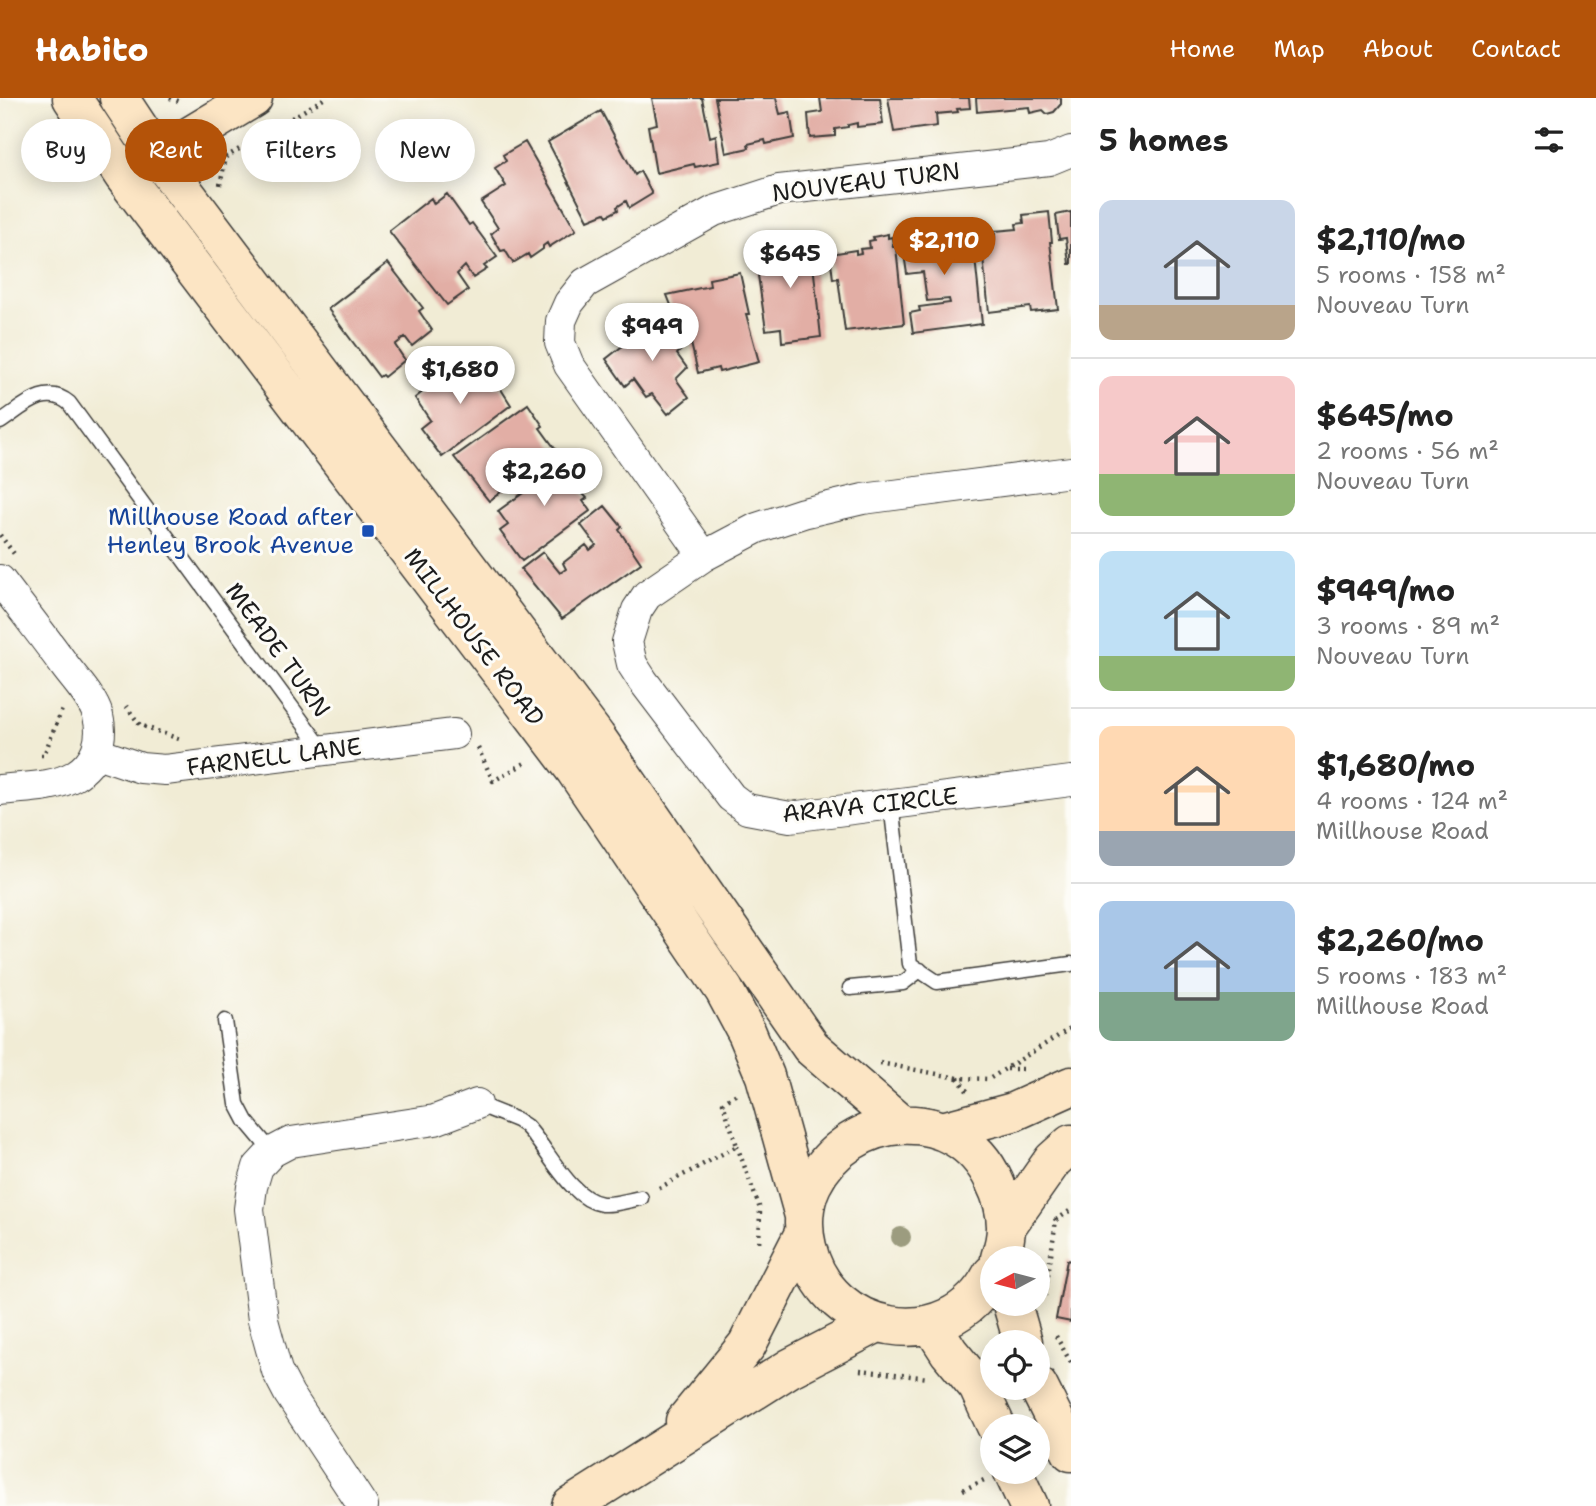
<!DOCTYPE html>
<meta charset="utf-8">
<style>
:root{--surface:#fff;--page:#f2f2f2;--text:#222;--muted:#767676;--line:#e0e0e0;--accent:#b45309}
body{margin:0;font-family:"Shantell Sans",sans-serif;background:var(--page);color:var(--text);height:100vh;display:flex;flex-direction:column;font-size:26px;white-space:nowrap}
*{box-sizing:border-box;margin:0}
p{font-size:23px;color:var(--muted)}
.icon{flex:none;width:38px;height:38px;fill:none;stroke:currentColor;stroke-width:2;stroke-linecap:round;stroke-linejoin:round}
.map{position:relative;flex:1;overflow:hidden}
.side{display:flex;flex-direction:column;background:var(--surface);width:525px}
.side>*{flex:none}
.banner{position:absolute;left:21px;top:21px;width:665px;height:63px;display:flex;gap:14px}
.needle{width:46px;rotate:263deg}
.fabs{position:absolute;left:980px;top:1148px;display:grid;gap:14px}
.fabs a{display:grid;place-items:center;width:70px;height:70px;border-radius:50%;background:var(--surface);box-shadow:0 4px 18px #0003;font-size:35px}
.price{position:absolute;translate:-50% -60px;padding:0 16px;border-radius:24px;background:#fff;color:#222;font-size:23px;line-height:46px;filter:drop-shadow(0 2px 4px #0008)}
.price::after{content:'';position:absolute;left:50%;top:42px;width:21px;height:16px;margin-left:-10px;background:inherit;clip-path:polygon(0 0,100% 0,50% 100%)}
.price.on{background:var(--accent);color:#fff}
ul{padding:0;list-style:none}
li{display:flex;align-items:center;gap:21px;height:175px;padding:0 28px}
li+li{border-top:2px solid var(--line)}
li span{display:grid;place-items:center;flex:none;width:196px;height:140px;border-radius:14px;color:#555}
li>.icon{margin-inline-start:auto}
span .icon{width:84px;height:84px;fill:#fffc;stroke-width:1}
li b{font-size:30px}
h2{display:flex;justify-content:space-between;align-items:center;height:84px;padding:0 28px;font-size:30px}
.chip{padding:0 24px;border-radius:32px;background:var(--surface);box-shadow:0 4px 18px #0003;font-size:24px;line-height:63px}
.chip.on{background:var(--accent);color:#fff}
header{display:flex;align-items:center;gap:42px;box-sizing:border-box;height:98px;padding:0 35px;background:var(--accent);color:#fff}
header strong{font-size:33px}
nav{display:flex;gap:38px;margin-inline-start:auto;font-size:24px}
main{display:flex;flex:1;min-height:0}
.map>svg:first-child{display:block}
.building{fill:#e2aea5}
.lines{fill:none;stroke-linecap:round;stroke-linejoin:round}
.lane-casing{stroke:#3c3b38;stroke-width:17}
.street-casing{stroke:#3c3b38;stroke-width:32}
.secondary-casing{stroke:#3c3b38;stroke-width:41}
.path{stroke:#3c3b38;stroke-width:4.5;stroke-dasharray:2 5;stroke-linecap:butt}
.lane{stroke:#fff;stroke-width:14}
.street{stroke:#fff;stroke-width:30}
.secondary{stroke:#fce5c4;stroke-width:38}
.tree{fill:#9c9c7f}
.transit-dot{fill:#1a4fb4;stroke:#fdfcf7;stroke-width:2.5}
.labels{text-anchor:middle;stroke-width:6;stroke-linejoin:round;paint-order:stroke}
.street-label{font-size:24px;fill:#1c1c1c;stroke:#fdfcf7}
.transit-label{font-size:24px;fill:#164399;stroke:#fdfcf7;text-anchor:end}
</style>
<header>
<strong>Habito</strong>
<nav><a>Home</a><a>Map</a><a>About</a><a>Contact</a></nav>
</header>
<main>
<div class="map">
<svg width="1071" height="1408" viewBox="0 0 1071 1408">
<rect width="100%" height="100%" fill="#fdfcf7"/>
<filter id="ink" filterUnits="userSpaceOnUse"><feTurbulence type="fractalNoise" baseFrequency=".0143" numOctaves="2"/><feDisplacementMap in="SourceGraphic" scale="14" xChannelSelector="R" yChannelSelector="G"/><feConvolveMatrix kernelMatrix="1 2 1 2 8 2 1 2 1" color-interpolation-filters="sRGB"/></filter>
<filter id="wash" filterUnits="userSpaceOnUse"><feTurbulence type="fractalNoise" baseFrequency=".00686" numOctaves="4" result="noise"/><feDisplacementMap in="SourceGraphic" scale="28" xChannelSelector="R" yChannelSelector="G"/><feGaussianBlur stdDeviation="1.57" result="paint"/><feColorMatrix in="noise" values="0 0 0 0 0 0 0 0 0 0 0 0 0 0 0 0 0 1.4 0 .05"/><feComposite in="paint" operator="in"/></filter>
<g filter="url(#wash)">
<rect width="100%" height="100%" fill="#f1ecd5"/>
<g id="blocks">
<!-- building -->
<path class="building" d="M652,0H702L710,39L716,37L719,64L695,69L694,66L656,75L648,28L657,26Z
M715,0H776L780,16L790,14L794,40L766,46L765,42L748,46L749,50L726,55Z
M820,0H880L883,26L857,29V25L848,27V29L835,31V38L810,40L808,16L822,14Z
M888,0H969L970,10L957,11L958,14L936,16L937,28L894,34Z
M976,0H1061V6L1054,14L1047,16L1043,12L1030,15L1029,9L977,14Z
M601,13L635,77L640,73L652,96L629,110L626,103L617,109L618,112L607,118L605,115L588,122L548,44Z
M525,44L576,132L549,149L547,145L543,148V151L530,160L528,156L513,165L505,152L501,153L491,136L498,130L481,104L506,88L495,70L506,63L503,57Z
M447,96L469,127L472,125L497,159L484,168L487,171L473,180L465,168L457,176L468,192L447,207L389,133L431,100L434,106Z
M1049,114L1052,144H1050L1058,211L1031,214L1030,209L989,214L981,141L995,140V133L1017,131L1016,126L1024,125L1023,117Z
M1071,114V166H1069L1066,140L1059,141L1056,117Z
M927,125L928,137L972,131L982,226L913,235L910,215L920,213L919,209L950,205L949,201L927,203L923,174L907,176L900,129Z
M888,136V140L892,139L893,149H896L904,226L845,233L838,180L833,181L830,156L856,152V156L861,155L860,151L870,150L869,143L874,142L873,139Z
M817,140L819,166H813L821,239L782,244L781,230L766,232L755,157L785,150V153H792L791,144Z
M388,165L423,210L419,213L432,232L412,248L405,239L395,247L405,262L384,279L382,277L379,279L328,211Z
M740,175L749,216H746L759,264L719,274L718,270L698,275L686,224L678,225L667,197L710,188L709,181Z
M651,213L681,252L677,256L687,270L676,281L689,299L668,316L652,296L646,299L633,281L625,288L606,261L639,235L634,227Z
M480,261L496,283L492,285L495,290L499,288L511,307L442,359L420,330L430,322L415,300L456,267L462,275Z
M528,306L543,328L540,330L556,352L489,403L454,359Z
M566,356L583,377L573,385L587,400L583,403L590,413L522,463L500,433L508,427L498,413L523,395L520,391Z
M605,408L622,429L619,432L641,465L562,521L521,471L543,454L560,475L566,471L563,465L586,447L590,452L596,447L581,427Z
M1067,1162L1071,1163V1224L1056,1221Z"/>
</g>
</g>
<g filter="url(#ink)">
<use href="#blocks" fill-opacity="0" stroke="#3c3b38" stroke-width="2"/>
<g class="lines">
<defs>
<path id="lane" d="M0,324C22,310 45,285 69,305L323,652
M891,706L910,866L937,884L1071,866
M850,890L903,885L920,872
M225,923L237,1006L246,1023L272,1054
M477,1006L517,1022L526,1028C548,1051 570,1101 602,1106C615,1107 629,1102 641,1100"/>
<path id="street" d="M1071,374L863,401L803,415L757,430L704,458L647,497L637,512L627,544L632,566L643,583L731,699L747,711L790,719L1071,683
M704,458L569,267L560,245L561,223L569,205L585,185L714,113L779,92L1049,62L1071,53
M0,482C22,511 44,539 65,568C76,583 93,600 98,618C104,642 96,665 74,678C53,690 24,689 0,692
M97,655L141,670L165,672L454,636
M363,1408L289,1296L277,1273L263,1222L249,1111L252,1089L258,1069L272,1054L291,1044L435,1022L477,1006"/>
<path id="secondary" d="M72,0L123,77L575,672L724,892L747,935L765,978L804,1118
M119,0L158,59L596,639L811,949L900,1026
M137,70L253,0
M942,1033L1013,1014L1071,988
M1006,1129L1053,1062L1071,1046
M992,1176C949,1260 827,1238 807,1149C802,1129 803,1106 812,1087C849,1012 957,1003 994,1083C1001,1097 1006,1113 1006,1129C1006,1139 1003,1151 1000,1160
M1012,1206L1023,1244
M931,1226L949,1254L978,1289L996,1328
M1038,1288L1071,1354
M685,1323L747,1247L804,1135
M1013,1374L1029,1408
M571,1408L790,1270L877,1225"/>
</defs>
<!-- lane casing -->
<use href="#lane" class="lane-casing"/>
<!-- street casing -->
<use href="#street" class="street-casing"/>
<!-- secondary casing -->
<use href="#secondary" class="secondary-casing"/>
<!-- path -->
<path class="path" d="M170,0L181,4
M220,87L226,59L325,0
M0,437L15,457
M126,608L140,627L179,641
M478,650L493,683L527,664
M41,657H44L63,609
M880,965L958,980
M1007,971H1026
M967,993L958,980L989,981L1071,930
M737,1048L760,1111L759,1148
M659,1090L737,1048L723,1005L738,995
M1056,1122L1071,1112
M1045,1198L1056,1122L1053,1118
M1056,1238L1071,1265
M860,1272L928,1280
M963,1392L984,1382"/>
<!-- lane -->
<use href="#lane" class="lane"/>
<!-- street -->
<use href="#street" class="street"/>
<!-- secondary -->
<use href="#secondary" class="secondary"/>
</g>
<!-- trees -->
<circle class="tree" cx="901" cy="1139" r="10"/>
</g>
<!-- markers -->
<rect class="transit-dot" x="361" y="426" width="14" height="14" rx="3.5"/>
<g class="labels">
<!-- street labels -->
<g class="street-label">
<text transform="translate(866 84) rotate(-7)" y="8">NOUVEAU TURN</text>
<text transform="translate(474 539) rotate(53)" y="8">MILLHOUSE ROAD</text>
<text transform="translate(278 552) rotate(54)" y="8">MEADE TURN</text>
<text transform="translate(274 659) rotate(-7)" y="8">FARNELL LANE</text>
<text transform="translate(870 707) rotate(-6)" y="8">ARAVA CIRCLE</text>
</g>
<!-- transit labels -->
<g class="transit-label">
<text x="354" y="427">Millhouse Road after<tspan x="354" dy="28">Henley Brook Avenue</tspan></text>
</g>
</g>
</svg>
<div class="fabs">
<a><svg class="needle" viewBox="-14 -14 28 28"><path d="M0-13l5 13h-10z" fill="#e53935"/><path d="M0 13l5-13h-10z" fill="#767676"/></svg></a>
<a><svg class="icon" aria-label="locate" viewBox="0 0 24 24"><circle cx="12" cy="12" r="6"/><path d="M12 2v4M12 18v4M2 12h4M18 12h4"/></svg></a>
<a><svg class="icon" aria-label="layers" viewBox="0 0 24 24"><path d="M12 4l9 5-9 5-9-5zM3 14l9 5 9-5"/></svg></a>
</div>
<b class="price on" style="left:944px;top:179px">$2,110</b>
<b class="price" style="left:790px;top:192px">$645</b>
<b class="price" style="left:652px;top:265px">$949</b>
<b class="price" style="left:460px;top:308px">$1,680</b>
<b class="price" style="left:544px;top:410px">$2,260</b>
<div class="banner">
<a class="chip">Buy</a>
<a class="chip on">Rent</a>
<a class="chip">Filters</a>
<a class="chip">New</a>
</div>
</div>
<section class="side">
<h2>5 homes<svg class="icon" aria-label="filters" viewBox="0 0 24 24"><path d="M4 7h16M4 17h16"/><circle cx="9" cy="7" r="2"/><circle cx="15" cy="17" r="2"/></svg></h2>
<ul>
<li><span style="background:linear-gradient(#c9d6e8 75%,#b9a48a 0)"><svg class="icon" aria-label="home" viewBox="0 0 24 24"><path d="M3 11l9-7 9 7M6 9v11h12V9"/></svg></span><div><b>$2,110/mo</b><p>5 rooms · 158 m²</p><p>Nouveau Turn</p></div></li>
<li><span style="background:linear-gradient(#f6c9c9 70%,#8fb573 0)"><svg class="icon" aria-label="home" viewBox="0 0 24 24"><path d="M3 11l9-7 9 7M6 9v11h12V9"/></svg></span><div><b>$645/mo</b><p>2 rooms · 56 m²</p><p>Nouveau Turn</p></div></li>
<li><span style="background:linear-gradient(#bfe0f5 75%,#8fb573 0)"><svg class="icon" aria-label="home" viewBox="0 0 24 24"><path d="M3 11l9-7 9 7M6 9v11h12V9"/></svg></span><div><b>$949/mo</b><p>3 rooms · 89 m²</p><p>Nouveau Turn</p></div></li>
<li><span style="background:linear-gradient(#ffd9b3 75%,#9aa5b1 0)"><svg class="icon" aria-label="home" viewBox="0 0 24 24"><path d="M3 11l9-7 9 7M6 9v11h12V9"/></svg></span><div><b>$1,680/mo</b><p>4 rooms · 124 m²</p><p>Millhouse Road</p></div></li>
<li><span style="background:linear-gradient(#a9c7e8 65%,#7fa58c 0)"><svg class="icon" aria-label="home" viewBox="0 0 24 24"><path d="M3 11l9-7 9 7M6 9v11h12V9"/></svg></span><div><b>$2,260/mo</b><p>5 rooms · 183 m²</p><p>Millhouse Road</p></div></li>
</ul>
</section>
</main>
